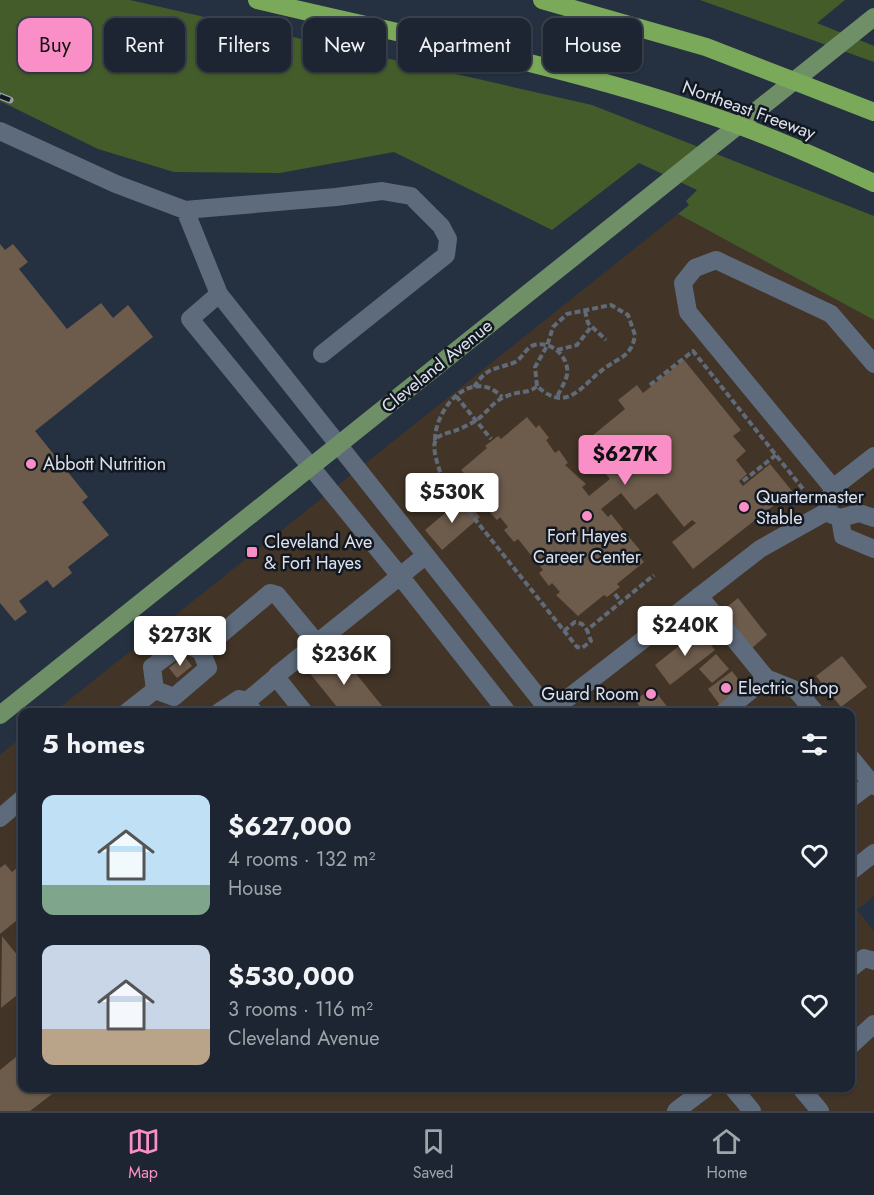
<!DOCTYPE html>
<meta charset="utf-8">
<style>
:root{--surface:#1c2531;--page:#29313d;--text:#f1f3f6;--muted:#a0a5ab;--line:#3a424d;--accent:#fa8fc8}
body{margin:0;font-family:Jost,sans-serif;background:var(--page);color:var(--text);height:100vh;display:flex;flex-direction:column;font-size:22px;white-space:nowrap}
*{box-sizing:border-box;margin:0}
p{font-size:20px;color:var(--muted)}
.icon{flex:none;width:33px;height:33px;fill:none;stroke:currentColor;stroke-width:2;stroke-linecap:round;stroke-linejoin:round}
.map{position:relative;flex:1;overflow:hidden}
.panel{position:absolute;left:18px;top:708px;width:837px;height:384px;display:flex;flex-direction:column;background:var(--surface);border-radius:12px;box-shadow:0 2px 4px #0004,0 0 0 2px var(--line)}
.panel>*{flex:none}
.banner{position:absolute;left:18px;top:18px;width:838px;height:54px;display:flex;gap:12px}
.price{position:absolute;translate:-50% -51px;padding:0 14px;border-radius:6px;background:#fff;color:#222;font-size:20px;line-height:39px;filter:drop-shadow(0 2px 3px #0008)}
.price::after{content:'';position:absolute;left:50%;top:36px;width:18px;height:14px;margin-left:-9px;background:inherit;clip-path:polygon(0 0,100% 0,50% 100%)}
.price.active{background:var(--accent);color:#111}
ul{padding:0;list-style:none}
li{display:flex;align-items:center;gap:18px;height:150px;padding:0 24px}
li span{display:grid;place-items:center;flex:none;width:168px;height:120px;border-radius:12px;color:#555}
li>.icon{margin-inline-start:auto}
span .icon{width:72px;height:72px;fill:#fffc;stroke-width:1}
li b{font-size:26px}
h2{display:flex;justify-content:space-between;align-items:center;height:72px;padding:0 24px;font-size:26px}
.tag{padding:0 21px;border-radius:12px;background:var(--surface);box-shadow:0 2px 4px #0004,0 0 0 2px var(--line);font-size:21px;line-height:54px}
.tag.active{background:var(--accent);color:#111}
.tab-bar{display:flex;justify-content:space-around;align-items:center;height:84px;border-top:2px solid var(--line);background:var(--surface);font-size:16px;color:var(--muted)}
.tab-bar a{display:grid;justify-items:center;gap:3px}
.tab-bar .active{color:var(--accent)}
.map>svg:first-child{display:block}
.education{fill:#423527}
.green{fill:#435c2a}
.building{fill:#6d5b4b}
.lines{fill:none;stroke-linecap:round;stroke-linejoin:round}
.path{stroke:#606a79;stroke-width:4;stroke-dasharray:6 3;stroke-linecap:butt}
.minor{stroke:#5e6b7d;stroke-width:18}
.major{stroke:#6f9067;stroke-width:18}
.highway{stroke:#7aa959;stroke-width:18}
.rail-casing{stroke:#969fac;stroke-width:7}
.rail{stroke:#131820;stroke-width:4.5;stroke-dasharray:14;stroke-linecap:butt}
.poi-dot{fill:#fa8fc8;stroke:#131820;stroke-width:2}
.labels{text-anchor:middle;stroke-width:5;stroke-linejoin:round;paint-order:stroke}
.street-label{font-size:18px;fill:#dbe2ed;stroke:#131820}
.poi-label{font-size:18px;fill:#dbe2ed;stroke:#131820;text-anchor:start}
</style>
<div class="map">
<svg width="874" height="1111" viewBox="0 0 874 1111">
<rect width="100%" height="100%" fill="#253141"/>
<!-- education -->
<path class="education" d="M678,214L874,320V896L857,910L874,931V1111H0V755L22,737V1088H850V712H54Z"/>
<!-- green -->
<path class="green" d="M0,0H130L592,105L874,216V320L678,214L689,205L686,201L697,190L639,163L552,230L394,152L280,173L174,172L98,149L0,101Z
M700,0H845L817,23L874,46V62Z"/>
<!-- building -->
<path class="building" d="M0,244L5,250L13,244L28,262L19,269L67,329L101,303L113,318L128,305L153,337L35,431L88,497L82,502L109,535L68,567L72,573L53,588L47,580L19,601L27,612L15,621L0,603Z
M684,360L741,430L733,436L746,451L736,460L747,474L739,481L743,486L770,464L792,491L693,569L672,542L696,523L692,520L684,527L657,493L635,510L621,493L601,509L608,517L611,514L623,529L620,531L625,538L628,536L640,550L636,553L644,562L617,584L620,587L607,597L604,595L578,616L556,595L560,592L552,583L549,586L539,573L543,570L518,539L514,542L504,530L508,527L500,517L497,520L486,508L489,505L466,483L470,480L461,470L487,448L485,446L498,436L501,439L527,417L536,428L539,425L549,438L546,440L555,453L559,450L568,463L565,465L586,484L582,487L589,496L610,479L581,445L625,409L618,400L637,385L643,393Z
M463,498L480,517L442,550L425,530Z
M738,598L767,635L752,648L722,611Z
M699,630L715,650L670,685L655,665Z
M336,649L387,712H341L308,671Z
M716,654L729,669L712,683L699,669Z
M184,656L192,666L177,678L169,668Z
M842,656L867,687L841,707L816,676Z
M732,671L744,687L720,705L708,689Z
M653,688L671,712H644L635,700Z
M5,864L12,872L22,864V916L0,934V868Z
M2,936L22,961V991L1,1008Z
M22,1052V1088H60L30,1111H0V1070Z"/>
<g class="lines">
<!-- path -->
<path class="path" d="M585,311L588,323L606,340
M557,350L577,345L591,327
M650,385L693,351L803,489
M537,386L535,367L547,346L553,327L567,314L611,305L628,315L635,335C632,356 620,357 605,368C582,384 568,415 537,386C529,394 517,391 507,396C492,401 487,414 475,421C441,443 423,422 442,478L577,647L582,648L591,641L587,630L654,575
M474,387C487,367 494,370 513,363C522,360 525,348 534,345C552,340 570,358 567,375C565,383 560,390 557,397
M456,396L491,439
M435,440C435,408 472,366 502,397
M743,481L776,455
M615,594L621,602
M564,631L575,622L582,624L587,630
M50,709L53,712"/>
<!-- minor -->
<path class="minor" d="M0,131L116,184L185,210
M219,294L190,319L400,576L507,712
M322,354L446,255L448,239L441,226L411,196L382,191L336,197L185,210L219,294L550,712
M833,488L688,312L683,283L695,268L716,260L831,314L874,364
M830,514L840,518L859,513L874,518
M840,518L843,536L874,549
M699,596L766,678
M155,690L174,697L208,668L201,651
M246,702L276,677
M127,712L155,690L152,667L184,643L201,651L270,593L277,595L316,642
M219,712L239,699L244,700L254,712
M304,712L276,677L277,675L425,556
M550,712L760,549L826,512L833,488L874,456
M724,712L766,678L796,690L815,712
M850,757L874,786
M850,799L874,781
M0,818L22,799
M850,872L874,853
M850,969L864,958L874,961
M850,1046L874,1024
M733,1088L752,1111
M801,1088L820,1111
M676,1111L706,1088"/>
<!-- major -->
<path class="major" d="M0,715L874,17"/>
<!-- highway -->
<path class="highway" d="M257,0C407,36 560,64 706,114C764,133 819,158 874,183
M542,0L706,47L874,112"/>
<defs>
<path id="rail" d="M0,96L10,100"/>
</defs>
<!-- rail casing -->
<use href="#rail" class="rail-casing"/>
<!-- rail -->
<use href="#rail" class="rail"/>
</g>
<!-- markers -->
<g class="poi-dot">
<circle cx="31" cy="464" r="6"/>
<circle cx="744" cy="507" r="6"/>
<circle cx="587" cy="516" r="6"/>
<rect x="246" y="546" width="12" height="12" rx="3"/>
<circle cx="726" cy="688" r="6"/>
<circle cx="651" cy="694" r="6"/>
</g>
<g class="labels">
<!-- street labels -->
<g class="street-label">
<text transform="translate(749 110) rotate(20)" y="6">Northeast Freeway</text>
<text transform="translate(437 366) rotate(-39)" y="6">Cleveland Avenue</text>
</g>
<!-- poi labels -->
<g class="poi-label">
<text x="43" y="470">Abbott Nutrition</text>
<text x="756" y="503">Quartermaster<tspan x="756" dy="21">Stable</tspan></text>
<text x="587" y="542" text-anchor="middle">Fort Hayes<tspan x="587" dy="21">Career Center</tspan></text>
<text x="264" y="548">Cleveland Ave<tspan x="264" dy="21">&amp; Fort Hayes</tspan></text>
<text x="738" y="694">Electric Shop</text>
<text x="639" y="700" text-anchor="end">Guard Room</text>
</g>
</g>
</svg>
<b class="price active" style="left:625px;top:486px">$627K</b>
<b class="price" style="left:452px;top:524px">$530K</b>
<b class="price" style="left:685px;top:657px">$240K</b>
<b class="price" style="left:180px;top:667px">$273K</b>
<b class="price" style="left:344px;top:686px">$236K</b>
<div class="banner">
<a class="tag active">Buy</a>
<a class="tag">Rent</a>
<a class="tag">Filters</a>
<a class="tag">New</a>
<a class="tag">Apartment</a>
<a class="tag">House</a>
</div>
<section class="panel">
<h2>5 homes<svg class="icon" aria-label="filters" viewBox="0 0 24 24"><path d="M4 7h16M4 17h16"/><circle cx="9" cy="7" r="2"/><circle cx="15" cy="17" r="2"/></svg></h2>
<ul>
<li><span style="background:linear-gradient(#bfe0f5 75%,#7fa58c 0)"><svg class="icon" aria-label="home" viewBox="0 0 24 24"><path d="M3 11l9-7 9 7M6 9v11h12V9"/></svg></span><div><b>$627,000</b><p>4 rooms · 132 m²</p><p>House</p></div><svg class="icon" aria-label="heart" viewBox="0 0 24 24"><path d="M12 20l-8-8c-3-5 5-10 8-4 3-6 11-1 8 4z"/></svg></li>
<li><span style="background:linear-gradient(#c9d6e8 70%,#b9a48a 0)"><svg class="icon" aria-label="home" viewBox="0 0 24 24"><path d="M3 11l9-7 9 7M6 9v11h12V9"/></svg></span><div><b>$530,000</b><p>3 rooms · 116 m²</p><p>Cleveland Avenue</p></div><svg class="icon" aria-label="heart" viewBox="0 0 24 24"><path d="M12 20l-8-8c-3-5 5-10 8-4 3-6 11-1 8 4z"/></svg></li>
</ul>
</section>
</div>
<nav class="tab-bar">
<a class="active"><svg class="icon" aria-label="map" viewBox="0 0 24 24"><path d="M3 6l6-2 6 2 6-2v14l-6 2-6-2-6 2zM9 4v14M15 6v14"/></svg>Map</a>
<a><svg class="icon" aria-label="saved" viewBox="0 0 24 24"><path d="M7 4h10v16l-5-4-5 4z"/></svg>Saved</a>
<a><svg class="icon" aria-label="home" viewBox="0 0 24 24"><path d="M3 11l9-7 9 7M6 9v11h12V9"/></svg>Home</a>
</nav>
